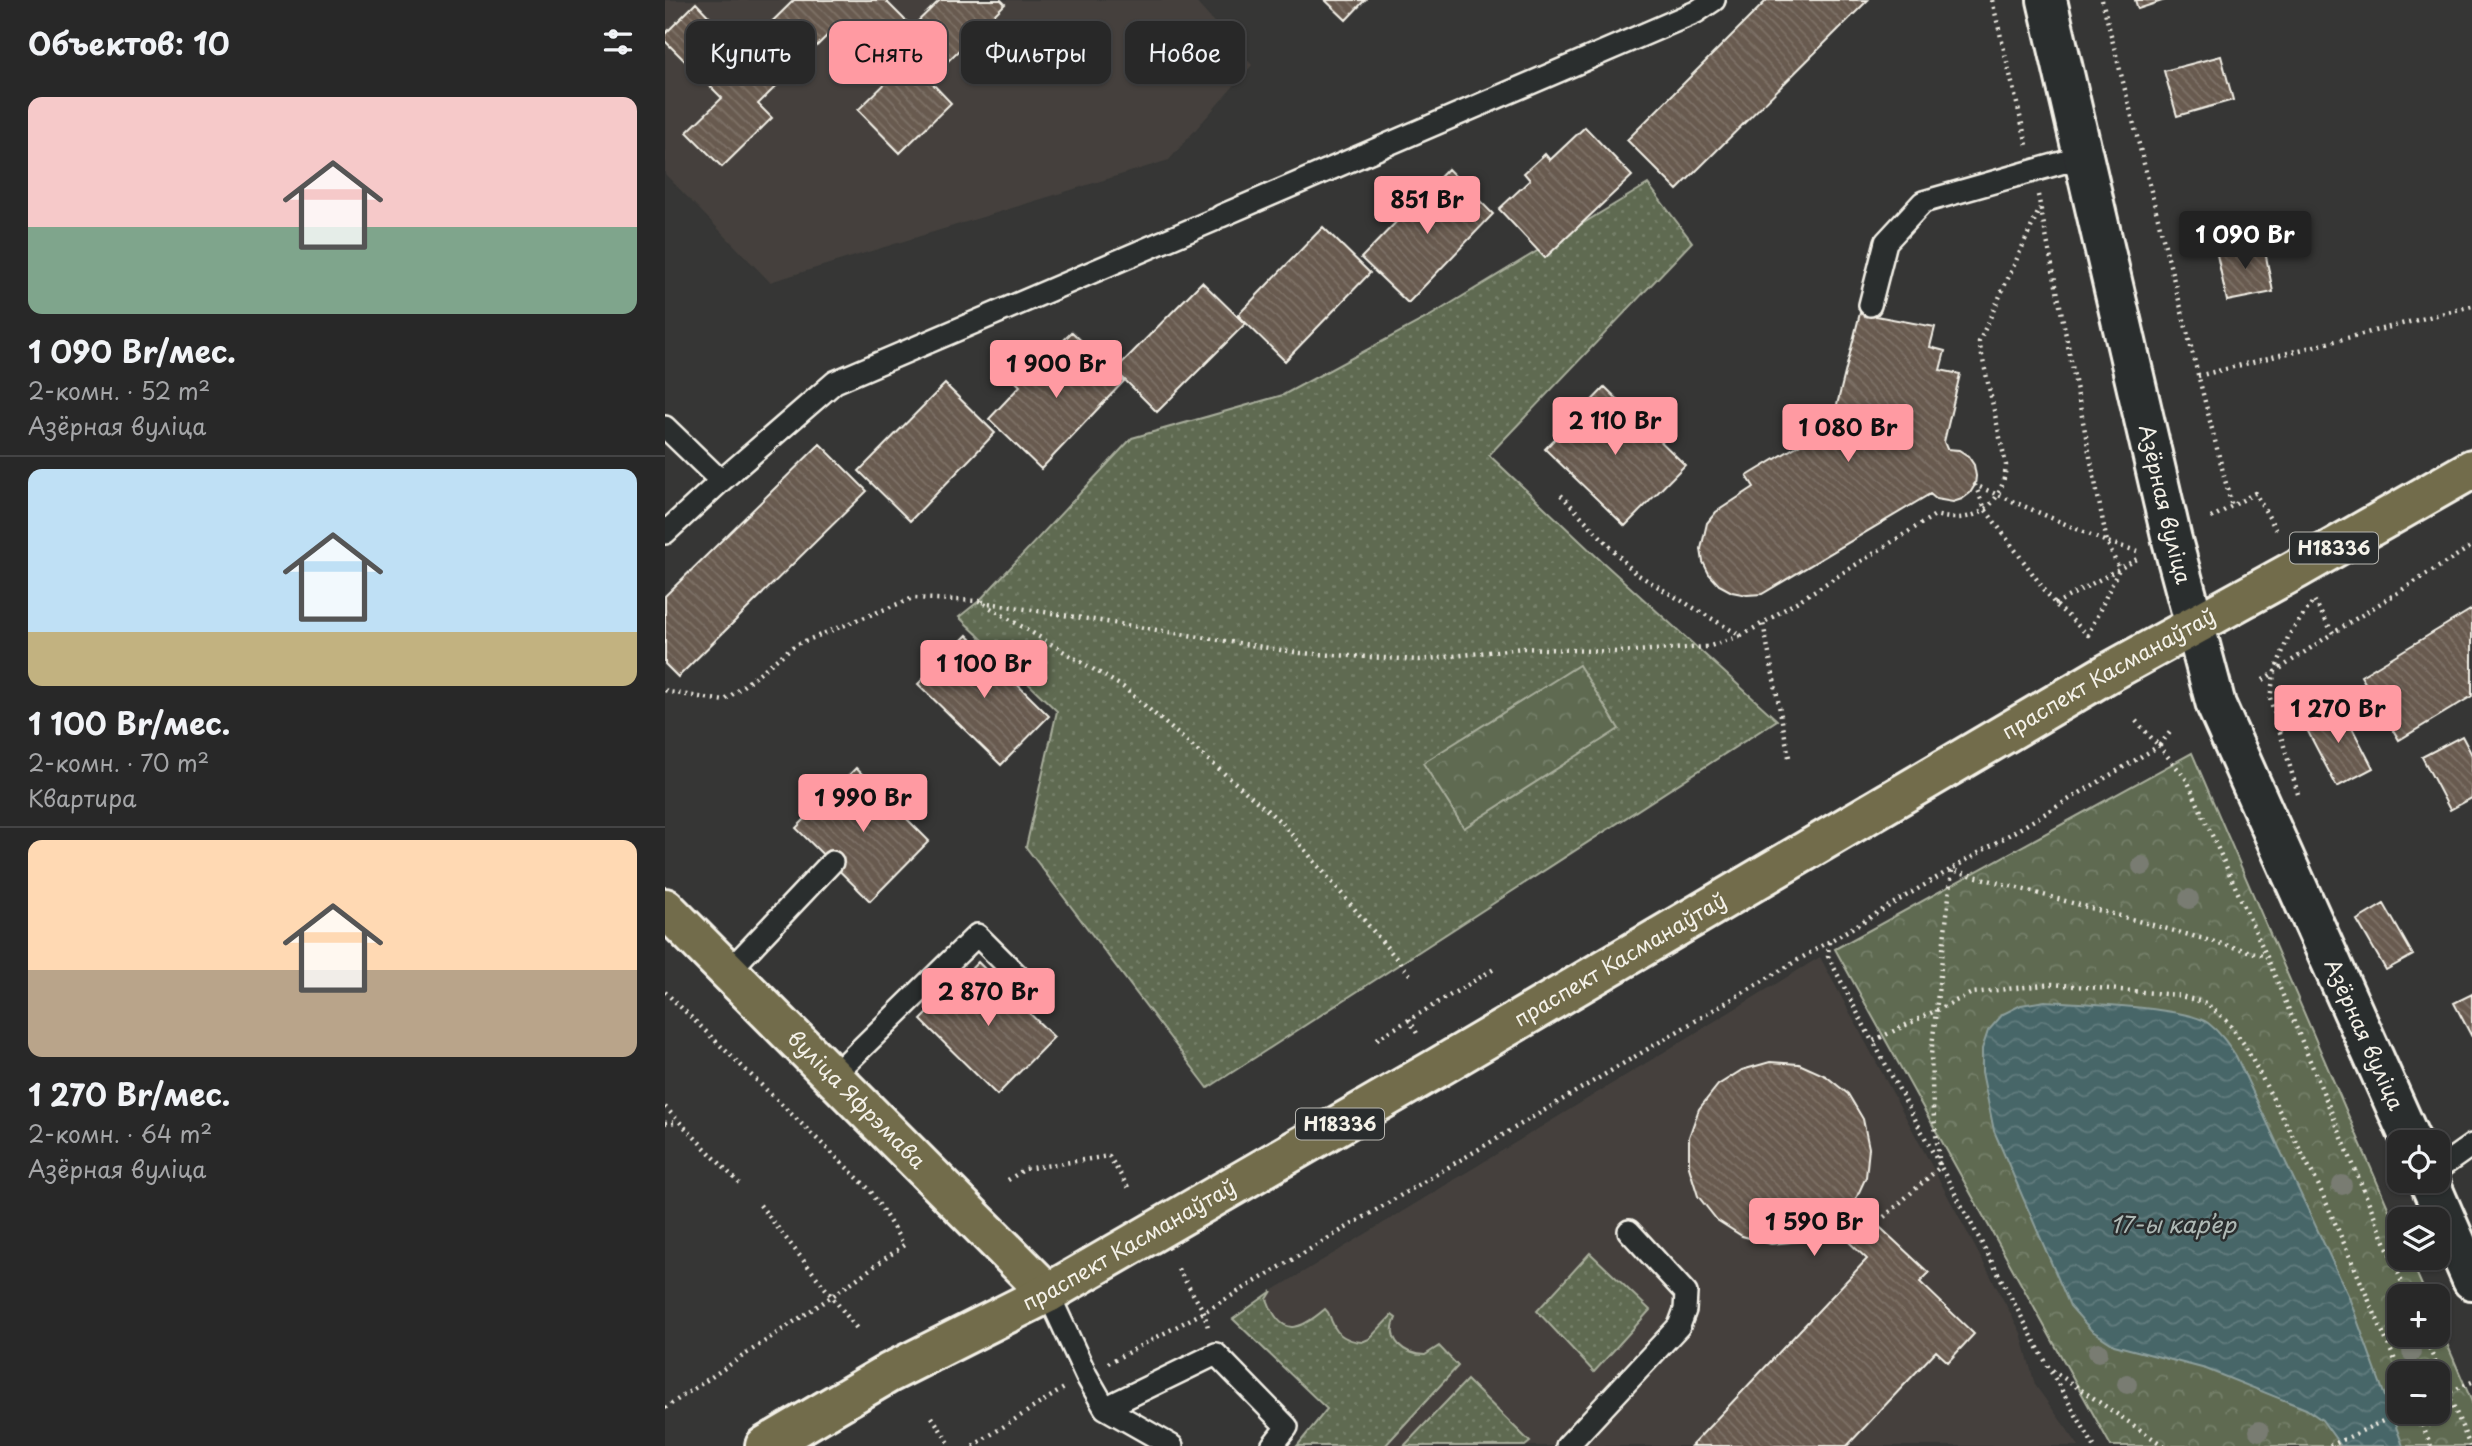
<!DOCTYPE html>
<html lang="ru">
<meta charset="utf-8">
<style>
:root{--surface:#282828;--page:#343434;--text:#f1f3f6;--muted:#a5a6a8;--line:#444445;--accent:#ff9aa2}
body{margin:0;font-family:"Playpen Sans",sans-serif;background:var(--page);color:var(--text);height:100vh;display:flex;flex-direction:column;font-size:26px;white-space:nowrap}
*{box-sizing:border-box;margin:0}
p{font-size:23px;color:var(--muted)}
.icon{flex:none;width:38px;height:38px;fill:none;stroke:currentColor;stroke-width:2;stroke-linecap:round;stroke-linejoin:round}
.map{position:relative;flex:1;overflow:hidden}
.details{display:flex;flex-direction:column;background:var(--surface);width:665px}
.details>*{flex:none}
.top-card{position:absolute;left:21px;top:21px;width:665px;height:63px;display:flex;gap:14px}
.controls{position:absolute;left:1722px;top:1130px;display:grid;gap:14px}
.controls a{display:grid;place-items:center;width:63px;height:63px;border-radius:14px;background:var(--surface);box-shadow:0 2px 5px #0004,0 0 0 2px var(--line);font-size:35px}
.price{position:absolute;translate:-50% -60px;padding:0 16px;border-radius:7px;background:var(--accent);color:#111;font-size:23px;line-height:46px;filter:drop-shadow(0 2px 4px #0008)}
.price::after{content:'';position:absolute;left:50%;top:42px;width:21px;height:16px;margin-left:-10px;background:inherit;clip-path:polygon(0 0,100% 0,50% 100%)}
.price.on{background:#222;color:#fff}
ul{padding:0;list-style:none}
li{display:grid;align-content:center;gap:14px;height:371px;padding:0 28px}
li+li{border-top:2px solid var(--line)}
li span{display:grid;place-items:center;height:217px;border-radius:14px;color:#555}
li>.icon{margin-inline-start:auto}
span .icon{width:126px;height:126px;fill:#fffc;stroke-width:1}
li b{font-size:30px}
h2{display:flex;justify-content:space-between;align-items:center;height:84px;padding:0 28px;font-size:30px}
.chip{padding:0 24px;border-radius:14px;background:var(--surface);box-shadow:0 2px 5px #0004,0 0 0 2px var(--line);font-size:24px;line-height:63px}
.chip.on{background:var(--accent);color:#111}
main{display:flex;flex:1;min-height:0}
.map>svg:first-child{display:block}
.built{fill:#45413d}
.grass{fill:url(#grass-dots);stroke:#a9ae9c;stroke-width:2}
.park{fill:url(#park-crowns);stroke:#a9ae9c;stroke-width:2;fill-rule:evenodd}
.water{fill:url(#water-waves);stroke:#8c9e9b;stroke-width:2}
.building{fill:url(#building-back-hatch);stroke:#f4f1e8;stroke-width:2}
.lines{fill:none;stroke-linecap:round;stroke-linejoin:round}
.service-casing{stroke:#f4f1e8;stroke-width:26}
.minor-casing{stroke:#f4f1e8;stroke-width:44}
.tertiary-casing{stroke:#f4f1e8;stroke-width:44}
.primary-casing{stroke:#f4f1e8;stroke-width:44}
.path{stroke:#f4f1e8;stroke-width:4.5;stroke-dasharray:2 5;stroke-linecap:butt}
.service{stroke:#2a2d2e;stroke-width:21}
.minor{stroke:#2a2d2e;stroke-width:38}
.tertiary{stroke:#2a2d2e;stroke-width:38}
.primary{stroke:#726c4b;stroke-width:38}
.tree{fill:#797b72}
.labels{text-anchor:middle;stroke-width:5;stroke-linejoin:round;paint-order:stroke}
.shield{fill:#2a2d2e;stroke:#b7b6b0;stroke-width:2}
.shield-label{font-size:19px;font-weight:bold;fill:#f4f1e8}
.street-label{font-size:21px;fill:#f4f1e8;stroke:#2a2d2e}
.water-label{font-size:23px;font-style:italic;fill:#afb9b5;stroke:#2a2d2e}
</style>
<main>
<section class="details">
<h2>Объектов: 10<svg class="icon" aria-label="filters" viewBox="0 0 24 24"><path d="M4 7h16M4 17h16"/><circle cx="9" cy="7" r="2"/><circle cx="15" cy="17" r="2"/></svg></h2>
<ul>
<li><span style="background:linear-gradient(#f6c9c9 60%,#7fa58c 0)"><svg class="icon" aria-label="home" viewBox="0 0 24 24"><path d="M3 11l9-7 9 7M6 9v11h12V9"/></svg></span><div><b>1 090 Br/мес.</b><p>2-комн. · 52 m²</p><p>Азёрная вуліца</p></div></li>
<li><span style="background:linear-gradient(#bfe0f5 75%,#c2b280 0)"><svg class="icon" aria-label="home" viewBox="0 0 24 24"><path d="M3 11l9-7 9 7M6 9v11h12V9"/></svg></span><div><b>1 100 Br/мес.</b><p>2-комн. · 70 m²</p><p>Квартира</p></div></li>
<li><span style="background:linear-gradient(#ffd9b3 60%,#b9a48a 0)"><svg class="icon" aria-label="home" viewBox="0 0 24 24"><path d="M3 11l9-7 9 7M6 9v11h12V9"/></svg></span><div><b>1 270 Br/мес.</b><p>2-комн. · 64 m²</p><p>Азёрная вуліца</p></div></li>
</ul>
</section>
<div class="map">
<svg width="1807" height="1446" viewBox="0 0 1807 1446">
<defs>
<pattern id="grass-dots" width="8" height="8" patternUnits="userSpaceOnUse" patternTransform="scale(1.75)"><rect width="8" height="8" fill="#5e6a51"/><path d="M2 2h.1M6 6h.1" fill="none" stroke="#76806a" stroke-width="1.8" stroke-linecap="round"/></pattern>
<pattern id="park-crowns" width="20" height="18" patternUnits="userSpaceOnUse" patternTransform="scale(1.75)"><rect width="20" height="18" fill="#5e6a51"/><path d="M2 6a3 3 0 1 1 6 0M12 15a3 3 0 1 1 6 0" fill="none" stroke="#76806a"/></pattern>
<pattern id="water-waves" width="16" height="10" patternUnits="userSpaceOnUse" patternTransform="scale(1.75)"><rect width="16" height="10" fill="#476668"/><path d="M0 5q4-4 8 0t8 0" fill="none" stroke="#627c7e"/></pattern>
<pattern id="building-back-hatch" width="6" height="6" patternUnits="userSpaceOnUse" patternTransform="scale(1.75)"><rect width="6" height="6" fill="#685a4f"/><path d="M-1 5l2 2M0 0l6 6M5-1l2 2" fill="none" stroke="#7e7268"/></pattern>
</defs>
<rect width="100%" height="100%" fill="#363635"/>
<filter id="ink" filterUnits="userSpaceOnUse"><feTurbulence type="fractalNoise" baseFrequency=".0143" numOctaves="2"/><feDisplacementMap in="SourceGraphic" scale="14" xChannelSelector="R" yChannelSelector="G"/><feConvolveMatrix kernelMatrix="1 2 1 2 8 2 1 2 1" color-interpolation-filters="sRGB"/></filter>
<g filter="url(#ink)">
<!-- built -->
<path class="built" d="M0,0H529L587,65L504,160L105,282L0,174Z
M1155,957L1356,1333L1370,1385L1414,1446H632L662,1409L568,1319L607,1291Z"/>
<!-- grass -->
<path class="grass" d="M983,184L1027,242L824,455L932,557L1112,720L543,1088L361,847L392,711L294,617L314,601L467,438L618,395L765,316Z
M925,1253L985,1310L929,1372L872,1311Z
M607,1291L602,1299C616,1337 633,1332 660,1309C666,1314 664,1317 668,1324C673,1337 684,1341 697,1342L704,1339L727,1315L731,1318C720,1340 740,1355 760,1355L774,1346L793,1366L720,1446H632L662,1409L568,1319Z
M802,1380L865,1442L860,1446H739Z"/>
<!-- park -->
<path class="park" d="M914,665L954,729L799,828L758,763Z
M1527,753L1734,1233V1258H1745L1762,1297H1734V1335H1773V1323L1807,1402V1446H1446L1170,949ZM1734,1374H1773V1412H1734Z"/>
<!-- water -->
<path class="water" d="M1380,1001C1413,1003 1520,1007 1543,1023C1555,1032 1563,1044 1571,1056L1683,1295L1738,1446H1676L1657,1420L1641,1409L1541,1369L1449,1345L1426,1330L1405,1306L1329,1131L1317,1072V1049L1323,1031L1338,1014L1356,1005Z"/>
<!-- building -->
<path class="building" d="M129,0H220L247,27L275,0H336L340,4L264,80L286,103L235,153L193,110L230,74L177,21L93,104L107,118L57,167L22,132L57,98L0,41V34L31,3L77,51Z
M660,0H700L681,20Z
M1102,0H1203L1012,190L962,140Z
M1470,0H1500L1473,9Z
M1556,56L1568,100L1512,116L1499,71Z
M920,127L967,176L880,258L834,209L865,180L859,173L880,154L885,160Z
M783,169L828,214L743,303L696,258Z
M658,227L705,273L620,361L573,315Z
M1598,241L1608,292L1562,301L1551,250Z
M537,282L580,324L492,412L450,370Z
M1195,313L1270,327L1265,347L1280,351L1275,370L1295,374L1279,442L1282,449L1294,450L1303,456L1309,465L1311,476L1310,485L1305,493L1297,499L1288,502L1271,499L1265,494L1097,594L1082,595L1067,592L1054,585L1044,574L1038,562L1036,549L1042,523L1051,512L1089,487L1082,476L1167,425Z
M407,332L459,381L376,469L324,419L355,386L351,382L369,363L373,366Z
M280,384L330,433L245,521L194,471Z
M940,387L1020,465L960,526L880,449Z
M155,444L202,491L13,677L0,664V596Z
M1807,609V696L1734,740L1696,676Z
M302,635L384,716L336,765L253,684Z
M1674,703L1708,768L1672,787L1638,722Z
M1797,736L1807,755V798L1785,810L1757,757Z
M191,768L264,841L205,901L131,828Z
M1719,904L1748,955L1721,970L1692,920Z
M313,962L339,988L345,982L361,998L355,1004L389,1037L332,1095L256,1020Z
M1807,994V1037L1789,1003Z
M1105,1062L1134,1064L1161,1076L1183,1094L1198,1119L1204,1148L1201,1177L1189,1203L1264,1273L1255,1282L1309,1334L1283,1362L1271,1351L1182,1446H1026L1202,1259L1167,1226L1136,1241L1106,1244L1077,1236L1052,1220L1033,1196L1024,1167V1137L1034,1109L1053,1085L1077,1070Z"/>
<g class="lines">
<defs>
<path id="service" d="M556,216L1031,12L1049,0
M1205,305L1221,242L1258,202L1417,157
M0,427L56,481L0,533
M56,481L170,382L549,220
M64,971L167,862
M167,1077L312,935L358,981
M1773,1169L1807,1145
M383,1293L421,1375L440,1408L507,1446
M440,1408L551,1354L622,1427L607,1446
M902,1446L1014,1326L1020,1310L1021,1293L964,1231"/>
<g id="minor">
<path id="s1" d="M1382,0L1507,540L1530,626"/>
</g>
<g id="tertiary">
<path id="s2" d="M1530,626L1551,705L1747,1143"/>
<path d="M1764,1181L1807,1280"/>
</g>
<g id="primary">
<path id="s3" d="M0,908L383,1293"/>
<path id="s4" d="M100,1446L224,1373L383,1293L772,1068L1443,673L1632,569L1807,469"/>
</g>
</defs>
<!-- service casing -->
<use href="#service" class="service-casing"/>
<!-- minor casing -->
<use href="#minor" class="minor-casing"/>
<!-- tertiary casing -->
<use href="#tertiary" class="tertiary-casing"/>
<!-- primary casing -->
<use href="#primary" class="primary-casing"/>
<!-- path -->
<path class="path" d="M1327,0L1362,145
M1437,0L1567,507
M1373,195L1442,542L1454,569L1423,635L1390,604L1320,509L1310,485L1442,542L1472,551
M1533,376L1807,306
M896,495L970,573L1076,636L1098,623
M1546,518L1590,493L1613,533
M317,602L635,653L754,660L858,648L952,652L1042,647L1076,636
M1390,604L1474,558
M1598,680L1668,633
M0,690L4,692L59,701L130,645L248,598L314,601L458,687L617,823L747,977
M1471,721L1494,746L1506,731
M1124,757L1098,623L1270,515C1310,526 1338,506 1341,465L1314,342L1375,208
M1633,794L1605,698L1609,674L1624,635L1649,600L1668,633L1807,546
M1164,942L1163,956L1207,1041
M0,992L205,1190L239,1245L166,1297L0,1408
M744,1019L754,1037
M712,1039L829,969
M0,1107L74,1183
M0,1123L13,1122
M343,1180L360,1169L444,1156L464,1189
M95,1205L193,1330
M1219,1217L1275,1167L1268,1109L1266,1055L1287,870L1601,956
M513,1269L539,1312L544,1331
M1759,1335L1805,1446
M443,1363L539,1312L1494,746L1522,780L1602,957L1743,1297
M1386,1372L1429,1446
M1773,1397L1807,1382
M1752,1412L1766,1446
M267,1417L286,1446
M308,1446L399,1388
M1499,1446L1384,1368L1208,1041L1307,993L1387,984L1512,995L1541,1003L1562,1021L1579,1044L1653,1184L1736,1374
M1665,1446L1737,1412"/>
<!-- service -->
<use href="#service" class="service"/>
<!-- minor -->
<use href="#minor" class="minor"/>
<!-- tertiary -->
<use href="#tertiary" class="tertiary"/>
<!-- primary -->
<use href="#primary" class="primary"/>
</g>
<!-- trees -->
<g class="tree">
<circle cx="1477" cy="866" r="10"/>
<circle cx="1524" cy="899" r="10"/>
<circle cx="1677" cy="1185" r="10"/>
<circle cx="1433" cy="1352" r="10"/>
<circle cx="1747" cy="1352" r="10"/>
<circle cx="1462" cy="1384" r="10"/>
<circle cx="1594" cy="1431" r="10"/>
</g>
</g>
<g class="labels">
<!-- shield labels -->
<g class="shield">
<rect x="1625" y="532.5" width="88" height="31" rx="5"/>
<rect x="631" y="1108.5" width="88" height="31" rx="5"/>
</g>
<g class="shield-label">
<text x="1669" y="555">Н18336</text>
<text x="675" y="1131">Н18336</text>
</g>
<!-- street labels -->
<g class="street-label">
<text dy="7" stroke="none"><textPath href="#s1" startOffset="518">Азёрная вуліца</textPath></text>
<text dy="7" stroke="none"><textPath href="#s4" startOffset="1550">праспект Касманаўтаў</textPath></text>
<text dy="7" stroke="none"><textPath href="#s4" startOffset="984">праспект Касманаўтаў</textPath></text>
<text dy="7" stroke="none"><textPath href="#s2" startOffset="443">Азёрная вуліца</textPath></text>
<text dy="7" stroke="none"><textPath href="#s3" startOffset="271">вуліца Яфрэмава</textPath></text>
<text dy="7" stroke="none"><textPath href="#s4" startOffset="416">праспект Касманаўтаў</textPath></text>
</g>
<!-- water labels -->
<g class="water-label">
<text x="1508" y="1233">17-ы кар’ер</text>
</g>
</g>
</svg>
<div class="controls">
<a><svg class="icon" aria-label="locate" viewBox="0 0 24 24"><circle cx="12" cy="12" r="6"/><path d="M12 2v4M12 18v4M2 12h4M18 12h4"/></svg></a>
<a><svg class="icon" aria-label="layers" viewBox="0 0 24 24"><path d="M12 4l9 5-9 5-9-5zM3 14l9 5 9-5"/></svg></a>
<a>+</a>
<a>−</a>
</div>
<b class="price" style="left:762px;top:236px">851 Br</b>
<b class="price on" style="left:1580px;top:271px">1 090 Br</b>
<b class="price" style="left:391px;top:400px">1 900 Br</b>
<b class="price" style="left:950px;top:457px">2 110 Br</b>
<b class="price" style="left:1183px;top:464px">1 080 Br</b>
<b class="price" style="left:319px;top:700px">1 100 Br</b>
<b class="price" style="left:1673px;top:745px">1 270 Br</b>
<b class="price" style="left:198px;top:834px">1 990 Br</b>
<b class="price" style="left:323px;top:1028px">2 870 Br</b>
<b class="price" style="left:1149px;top:1258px">1 590 Br</b>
<div class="top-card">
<a class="chip">Купить</a>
<a class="chip on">Снять</a>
<a class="chip">Фильтры</a>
<a class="chip">Новое</a>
</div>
</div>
</main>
